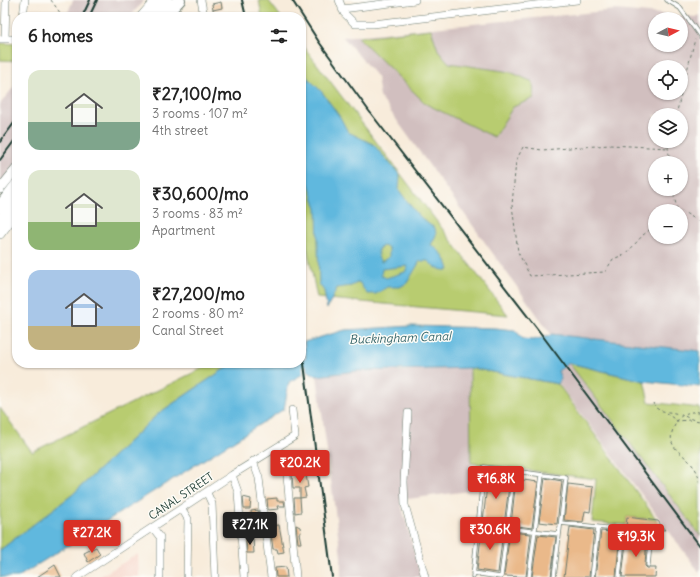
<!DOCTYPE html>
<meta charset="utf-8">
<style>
:root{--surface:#fff;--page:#f2f2f2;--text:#222;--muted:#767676;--accent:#d93025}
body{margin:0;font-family:Delius,sans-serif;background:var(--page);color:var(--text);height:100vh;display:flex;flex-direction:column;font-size:15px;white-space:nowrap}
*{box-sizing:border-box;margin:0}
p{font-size:13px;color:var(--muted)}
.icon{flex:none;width:22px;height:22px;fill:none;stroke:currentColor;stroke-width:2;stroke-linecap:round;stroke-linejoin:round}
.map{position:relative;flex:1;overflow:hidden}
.sheet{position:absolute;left:12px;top:12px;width:294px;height:356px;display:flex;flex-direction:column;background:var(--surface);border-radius:16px;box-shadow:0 1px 3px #0004}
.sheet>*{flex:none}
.needle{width:26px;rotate:83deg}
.tools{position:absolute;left:648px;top:12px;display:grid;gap:8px}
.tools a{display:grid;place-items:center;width:40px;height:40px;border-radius:50%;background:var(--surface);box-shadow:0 1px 3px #0004;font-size:20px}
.price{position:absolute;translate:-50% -34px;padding:0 9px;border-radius:4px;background:var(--accent);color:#fff;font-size:13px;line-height:26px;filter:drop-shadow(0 1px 2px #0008)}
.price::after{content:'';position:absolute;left:50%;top:24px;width:12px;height:9px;margin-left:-6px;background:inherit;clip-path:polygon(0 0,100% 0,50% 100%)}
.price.selected{background:#222;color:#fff}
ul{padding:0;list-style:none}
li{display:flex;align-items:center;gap:12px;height:100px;padding:0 16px}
li span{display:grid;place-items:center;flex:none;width:112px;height:80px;border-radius:12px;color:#555}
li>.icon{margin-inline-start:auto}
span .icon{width:48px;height:48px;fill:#fffc;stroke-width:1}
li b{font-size:17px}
h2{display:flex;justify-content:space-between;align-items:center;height:48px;padding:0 16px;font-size:17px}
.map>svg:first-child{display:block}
.built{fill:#f6d1c5}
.industrial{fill:#d1bfbf;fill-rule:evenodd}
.green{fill:#b8cc70;stroke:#6c8452}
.water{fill:#60b8de;stroke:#407a89;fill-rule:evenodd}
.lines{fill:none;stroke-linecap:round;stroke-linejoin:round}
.canal{stroke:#60b8de;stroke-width:7}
.building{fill:#eab98a}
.service-casing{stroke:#6b7a6e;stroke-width:5}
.minor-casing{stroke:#6b7a6e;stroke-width:8}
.tertiary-casing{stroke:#6b7a6e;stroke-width:10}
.primary-casing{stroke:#6b7a6e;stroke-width:14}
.path{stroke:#6b7a6e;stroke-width:1;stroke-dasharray:3 3;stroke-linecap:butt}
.service{stroke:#fff;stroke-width:3.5}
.minor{stroke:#fff;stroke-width:7}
.tertiary{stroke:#fff;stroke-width:9}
.primary{stroke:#fff;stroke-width:12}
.rail{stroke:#1f3d34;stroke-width:2}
.labels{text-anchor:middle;stroke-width:3;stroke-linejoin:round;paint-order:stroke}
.street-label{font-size:11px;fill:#1f3d34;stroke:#fdfcf7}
.water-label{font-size:12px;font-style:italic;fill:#326267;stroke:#fdfcf7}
</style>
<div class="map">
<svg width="700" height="577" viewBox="0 0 700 577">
<rect width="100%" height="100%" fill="#fdfcf7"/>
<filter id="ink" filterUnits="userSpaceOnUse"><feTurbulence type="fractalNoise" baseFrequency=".025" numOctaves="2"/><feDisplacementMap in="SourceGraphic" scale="8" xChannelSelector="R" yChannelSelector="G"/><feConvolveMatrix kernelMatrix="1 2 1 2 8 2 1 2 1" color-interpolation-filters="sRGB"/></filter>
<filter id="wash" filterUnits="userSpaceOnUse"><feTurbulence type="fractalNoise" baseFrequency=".012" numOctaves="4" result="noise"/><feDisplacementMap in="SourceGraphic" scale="16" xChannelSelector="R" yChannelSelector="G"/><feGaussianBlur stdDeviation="0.9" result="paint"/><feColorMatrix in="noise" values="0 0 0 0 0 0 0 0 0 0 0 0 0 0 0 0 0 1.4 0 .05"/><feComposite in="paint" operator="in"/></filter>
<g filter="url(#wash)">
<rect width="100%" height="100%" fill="#f8ecdb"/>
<!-- built -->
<path class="built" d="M138,554L139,577H99Z"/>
<!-- industrial -->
<path class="industrial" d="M73,0H144L130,17H66Z
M615,10L696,17L700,15V351L551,334L380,97L377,77L343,37ZM655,19H681V45H655ZM655,67H681V93H655ZM655,115H681V141H655ZM655,163H681V189H655ZM655,211H681V237H655Z
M17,83V163L0,185V104Z
M569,363L700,535V573L559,384L561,379L558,371Z
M439,368H470L471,463L469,491L400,500L421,577H341V556L317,376L356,371H404Z"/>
<!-- green -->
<path class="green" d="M259,0H268L281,17H262Z
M431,29L438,50L449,63L510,72L533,82L534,98L513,107L494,137L426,104L358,37Z
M0,43L17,44V61L0,60Z
M301,43L508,315L317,298L301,217Z
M213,363H233L159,413L72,495L0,550V408L32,452Z
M569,363L644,381L649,402L700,408V535Z
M470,368L558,384L657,520L627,517L626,525L592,522L596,479L471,463Z"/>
<!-- water -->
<path class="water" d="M301,71L322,92L340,117L348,132L373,144L400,175L399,190C409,204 420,220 435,228L436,235L431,245C442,252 446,258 449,270C440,271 434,267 428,261H420L407,283L400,287H387L376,294H367L359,282L351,286L337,288L327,309L324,291L319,284L317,209L301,160ZM383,246L389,248V257L381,262L378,257V249ZM408,266L405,272L386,278L381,275L382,269Z
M411,326L495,328L515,330L523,339L533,340L549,336L551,334L700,351V387L644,381L569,363L558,371L561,379L558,384L470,368L356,371L317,376L307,370L304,342L345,330Z
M233,363H301L303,374L289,382L284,409L18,577H0V550L72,495L159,413Z"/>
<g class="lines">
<!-- canal -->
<path class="canal" d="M292,366L314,360"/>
</g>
<g id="blocks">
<!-- building -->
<path class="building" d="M221,2L222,8L213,10L212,4Z
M292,474L306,475L308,487L304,488L306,497L300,498V488H293Z
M488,475L510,478L504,525L483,522Z
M545,478L562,481L557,524L539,522Z
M516,479L538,482L532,528L511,525Z
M568,484L593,487L590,512L585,511L583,522L564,520Z
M243,497L251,499L250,509H244Z
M277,498V501H284L285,506H278L279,509L268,510L267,499Z
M294,498H300L301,512L295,513Z
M258,510L260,527L253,529L251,511Z
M627,517L658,521L665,530L626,527Z
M279,525L284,552L278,553L277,549H273L270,526Z
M296,525L300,527L301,533H299L301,543H298Z
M570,527L594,530L589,577H564Z
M482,529L503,531L498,573L477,570Z
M601,531L620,533L616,577H595Z
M510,532L531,534L526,577L504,576Z
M627,534L647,536L645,566L647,568H656L655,577H622Z
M538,535L556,537L551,577H532Z
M253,539L254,553H247L246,540Z
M96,547L100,554L88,562L84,553Z
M55,565L61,577H37Z
M286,567L287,577H276L275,568Z"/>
</g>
</g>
<g filter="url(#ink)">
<use href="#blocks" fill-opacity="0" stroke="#6b7a6e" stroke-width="1"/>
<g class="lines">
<defs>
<path id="service" d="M667,0L680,8L700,36
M561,523L651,533L648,565
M479,525L559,534
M473,573L500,577
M473,577L484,467L566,478L554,577
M501,577L514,471
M529,577L542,475
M592,577L598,528
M619,577L624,530"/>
<path id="minor" d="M201,0L204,17
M339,0L344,13L355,24H373L577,0
M342,9L415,0
M23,17L25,0
M0,39H17
M5,39L6,0
M408,413L404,482L405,505L425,577
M277,448L286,464L296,577
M253,461L259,478L271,577
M232,475L238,492L244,577
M207,493L212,504L215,577
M182,509L188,519L187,577
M153,528L160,537V577
M77,577L232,475L295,436L292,410"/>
<path id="tertiary" d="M141,17L156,0
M0,189L17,168
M0,234L17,212"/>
<path id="primary" d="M151,17L166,0
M163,17L179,0
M0,207L17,185
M0,222L17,200"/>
</defs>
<!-- service casing -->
<use href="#service" class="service-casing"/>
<!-- minor casing -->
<use href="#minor" class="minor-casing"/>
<!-- tertiary casing -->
<use href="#tertiary" class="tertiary-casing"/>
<!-- primary casing -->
<use href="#primary" class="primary-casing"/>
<!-- path -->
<path class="path" d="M51,0L63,17
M676,115L695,39
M670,141L668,148L670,163
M672,189L677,208L700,222
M655,226L643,235L626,254L613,259L605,272L530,276L518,252L512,205L516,161L523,147L542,150L610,145L668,148
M653,403L656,408C663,413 670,411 678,414C686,416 691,420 700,421
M700,412C690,411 681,413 676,423C662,448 682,450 693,466C698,471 699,479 700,486
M666,413L677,421L690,420"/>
<!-- service -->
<use href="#service" class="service"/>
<!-- minor -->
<use href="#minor" class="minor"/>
<!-- tertiary -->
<use href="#tertiary" class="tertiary"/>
<!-- primary -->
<use href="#primary" class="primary"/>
<!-- rail -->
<path class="rail" d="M242,0L246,17
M292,0L319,42L369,111L542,335L700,546
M82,17L90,0
M89,17L97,0
M0,142L17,119
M0,160L17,137
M301,341L332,577"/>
</g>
</g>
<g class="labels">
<!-- street labels -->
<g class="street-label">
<text transform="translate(181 496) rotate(-34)" y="4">CANAL STREET</text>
</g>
<!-- water labels -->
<g class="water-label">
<text transform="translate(400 338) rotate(-2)" y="4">Buckingham Canal</text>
</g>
</g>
</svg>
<div class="tools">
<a><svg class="needle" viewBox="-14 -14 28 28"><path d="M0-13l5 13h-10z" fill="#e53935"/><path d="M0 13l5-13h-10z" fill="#767676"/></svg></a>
<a><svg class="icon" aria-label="locate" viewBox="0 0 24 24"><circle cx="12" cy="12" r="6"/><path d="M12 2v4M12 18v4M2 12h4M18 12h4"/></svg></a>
<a><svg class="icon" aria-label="layers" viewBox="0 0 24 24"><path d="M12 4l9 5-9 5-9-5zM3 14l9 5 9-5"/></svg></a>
<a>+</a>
<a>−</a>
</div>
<b class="price" style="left:300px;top:484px">₹20.2K</b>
<b class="price" style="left:496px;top:500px">₹16.8K</b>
<b class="price selected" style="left:250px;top:546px">₹27.1K</b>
<b class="price" style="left:490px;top:551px">₹30.6K</b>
<b class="price" style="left:92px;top:554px">₹27.2K</b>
<b class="price" style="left:636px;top:558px">₹19.3K</b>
<section class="sheet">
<h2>6 homes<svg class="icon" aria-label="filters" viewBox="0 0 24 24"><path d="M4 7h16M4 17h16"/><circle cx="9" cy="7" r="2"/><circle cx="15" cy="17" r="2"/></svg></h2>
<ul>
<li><span style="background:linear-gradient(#dfe7d0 65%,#7fa58c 0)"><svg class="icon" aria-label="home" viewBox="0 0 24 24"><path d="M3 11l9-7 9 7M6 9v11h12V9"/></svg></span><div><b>₹27,100/mo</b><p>3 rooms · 107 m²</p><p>4th street</p></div></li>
<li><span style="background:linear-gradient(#dfe7d0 65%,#8fb573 0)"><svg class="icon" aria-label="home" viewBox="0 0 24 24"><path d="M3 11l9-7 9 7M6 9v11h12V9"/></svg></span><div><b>₹30,600/mo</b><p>3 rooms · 83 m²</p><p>Apartment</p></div></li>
<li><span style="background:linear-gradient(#a9c7e8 70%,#c2b280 0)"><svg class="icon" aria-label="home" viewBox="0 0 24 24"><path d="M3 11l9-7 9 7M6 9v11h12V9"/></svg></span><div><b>₹27,200/mo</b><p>2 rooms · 80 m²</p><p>Canal Street</p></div></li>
</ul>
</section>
</div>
